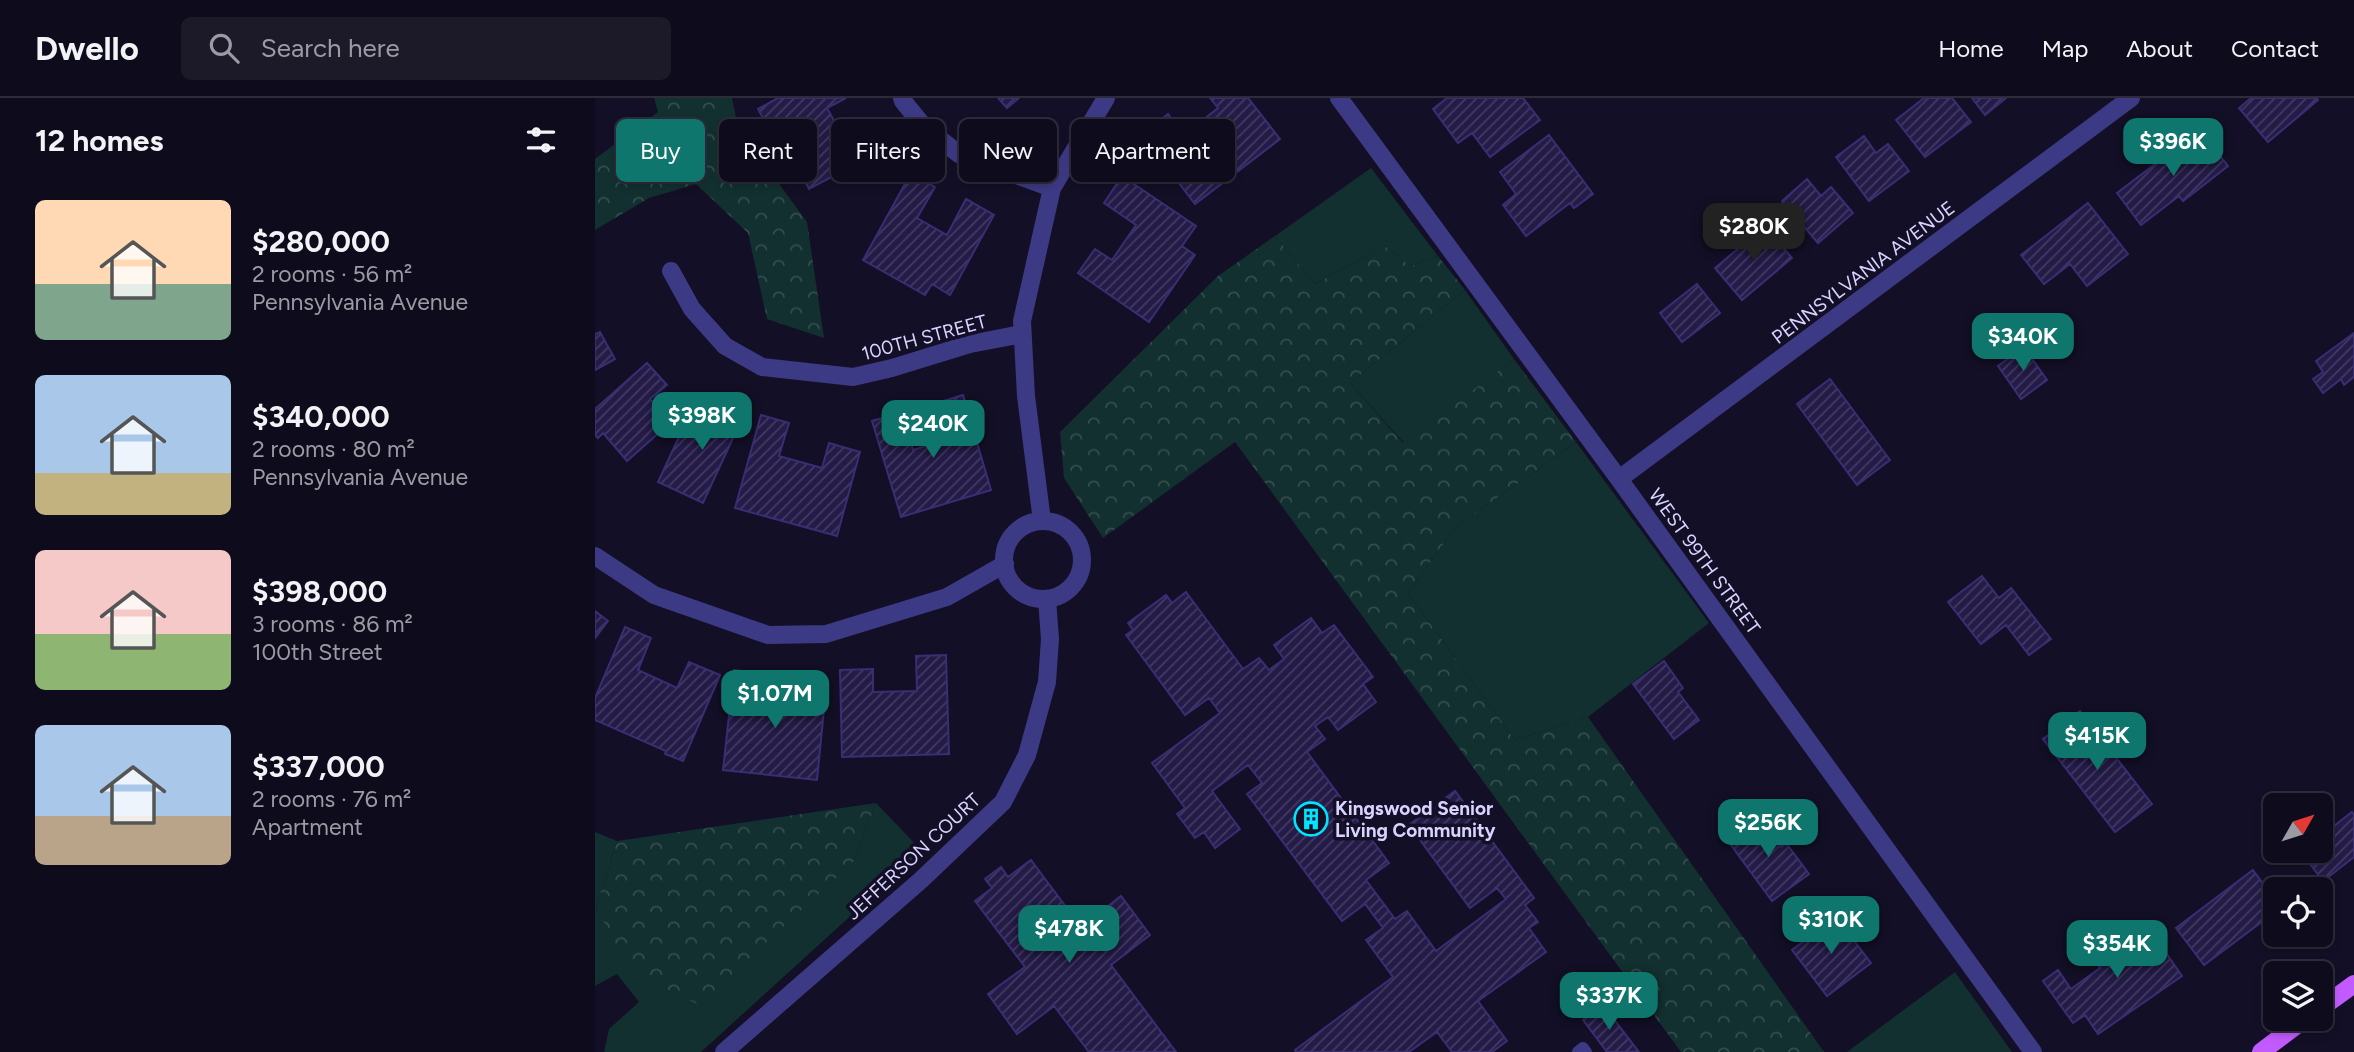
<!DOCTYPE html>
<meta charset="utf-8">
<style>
:root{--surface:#0e0b1c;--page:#1c1929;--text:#f1f3f6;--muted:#9b9ba3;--line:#2e2b3b;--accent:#0f766e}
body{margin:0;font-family:Figtree,sans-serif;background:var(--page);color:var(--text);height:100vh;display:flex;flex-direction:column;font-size:26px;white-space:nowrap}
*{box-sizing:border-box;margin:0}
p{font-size:23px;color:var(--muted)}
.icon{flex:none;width:38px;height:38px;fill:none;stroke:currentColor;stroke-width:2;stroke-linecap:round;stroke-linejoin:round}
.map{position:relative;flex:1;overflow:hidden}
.sheet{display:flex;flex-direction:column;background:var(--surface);width:595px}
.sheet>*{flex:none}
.guide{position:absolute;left:21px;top:21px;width:665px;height:63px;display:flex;gap:14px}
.needle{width:46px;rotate:51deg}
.buttons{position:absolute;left:1668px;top:695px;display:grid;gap:14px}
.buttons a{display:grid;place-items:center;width:70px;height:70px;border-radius:10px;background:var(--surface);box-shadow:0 4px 10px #0003,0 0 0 2px var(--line);font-size:35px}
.price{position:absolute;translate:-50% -60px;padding:0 16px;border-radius:14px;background:var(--accent);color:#fff;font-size:23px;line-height:46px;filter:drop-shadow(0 2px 4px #0008)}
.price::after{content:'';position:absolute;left:50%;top:42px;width:21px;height:16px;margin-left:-10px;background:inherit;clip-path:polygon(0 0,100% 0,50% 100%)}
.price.selected{background:#222;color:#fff}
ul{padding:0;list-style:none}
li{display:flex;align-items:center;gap:21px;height:175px;padding:0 35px}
li span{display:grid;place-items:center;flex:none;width:196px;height:140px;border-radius:10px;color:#555}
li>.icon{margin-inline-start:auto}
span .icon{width:84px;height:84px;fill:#fffc;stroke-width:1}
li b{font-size:30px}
h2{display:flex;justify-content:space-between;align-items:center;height:84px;padding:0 35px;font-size:30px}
.chip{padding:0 24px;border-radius:10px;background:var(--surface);box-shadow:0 4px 10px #0003,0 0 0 2px var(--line);font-size:24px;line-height:63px}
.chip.selected{background:var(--accent);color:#fff}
header{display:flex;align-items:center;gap:42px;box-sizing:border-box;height:98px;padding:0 35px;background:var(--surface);border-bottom:2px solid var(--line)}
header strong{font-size:33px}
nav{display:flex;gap:38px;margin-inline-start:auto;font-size:24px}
.search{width:490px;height:63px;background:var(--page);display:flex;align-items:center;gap:18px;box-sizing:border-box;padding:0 24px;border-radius:10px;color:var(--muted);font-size:26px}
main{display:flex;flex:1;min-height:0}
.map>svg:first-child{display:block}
.grass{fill:#12302f}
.forest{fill:url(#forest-crowns)}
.building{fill:url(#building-hatch);stroke:#3b2d73;stroke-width:2}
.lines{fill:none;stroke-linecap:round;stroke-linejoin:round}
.lane{stroke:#3d3a85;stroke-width:12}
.street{stroke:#3d3a85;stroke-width:18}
.primary{stroke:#c25bff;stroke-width:18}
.labels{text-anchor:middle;stroke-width:7;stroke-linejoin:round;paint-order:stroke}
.street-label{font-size:19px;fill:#d9d4ff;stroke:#130f26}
.poi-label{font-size:19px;font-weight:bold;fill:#d9d4ff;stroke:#130f26;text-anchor:start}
</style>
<header>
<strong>Dwello</strong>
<div class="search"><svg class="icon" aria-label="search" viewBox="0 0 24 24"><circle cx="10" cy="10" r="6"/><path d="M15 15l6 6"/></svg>Search here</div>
<nav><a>Home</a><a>Map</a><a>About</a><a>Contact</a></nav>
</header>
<main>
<section class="sheet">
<h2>12 homes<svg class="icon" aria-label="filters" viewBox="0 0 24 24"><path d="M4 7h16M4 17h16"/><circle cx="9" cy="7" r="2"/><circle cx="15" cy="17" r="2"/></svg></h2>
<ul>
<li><span style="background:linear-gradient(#ffd9b3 60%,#7fa58c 0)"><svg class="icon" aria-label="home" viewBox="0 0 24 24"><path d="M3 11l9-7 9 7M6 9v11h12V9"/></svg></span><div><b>$280,000</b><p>2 rooms · 56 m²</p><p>Pennsylvania Avenue</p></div></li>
<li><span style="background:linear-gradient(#a9c7e8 70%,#c2b280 0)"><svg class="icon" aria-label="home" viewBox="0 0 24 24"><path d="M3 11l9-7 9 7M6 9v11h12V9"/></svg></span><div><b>$340,000</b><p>2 rooms · 80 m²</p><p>Pennsylvania Avenue</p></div></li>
<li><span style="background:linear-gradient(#f6c9c9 60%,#8fb573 0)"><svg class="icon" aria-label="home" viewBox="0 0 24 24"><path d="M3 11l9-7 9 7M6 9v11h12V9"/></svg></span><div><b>$398,000</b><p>3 rooms · 86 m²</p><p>100th Street</p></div></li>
<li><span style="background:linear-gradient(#a9c7e8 65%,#b9a48a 0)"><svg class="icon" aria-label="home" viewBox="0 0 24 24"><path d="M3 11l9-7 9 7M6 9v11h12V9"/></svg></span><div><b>$337,000</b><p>2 rooms · 76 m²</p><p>Apartment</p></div></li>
</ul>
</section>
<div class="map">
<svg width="1759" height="954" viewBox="0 0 1759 954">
<defs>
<pattern id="forest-crowns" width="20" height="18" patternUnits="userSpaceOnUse" patternTransform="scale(1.75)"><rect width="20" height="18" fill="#12302f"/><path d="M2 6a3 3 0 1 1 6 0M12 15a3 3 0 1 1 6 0" fill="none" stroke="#344d4e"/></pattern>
<pattern id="building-hatch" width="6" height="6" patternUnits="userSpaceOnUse" patternTransform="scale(1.75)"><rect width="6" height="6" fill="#241b47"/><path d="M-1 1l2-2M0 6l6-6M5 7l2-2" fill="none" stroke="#433b63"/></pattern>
</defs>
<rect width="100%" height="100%" fill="#130f26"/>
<!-- grass -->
<path class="grass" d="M776,70L843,158L816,168L790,148L720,186L680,138Z
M870,192L919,261L809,345L755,285Z
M981,344L1114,525L993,619L920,642L813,495L860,430Z
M281,705L327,753L106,954H9L14,931L44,904L22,876L0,888V734L22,743L1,809L259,763Z
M1360,874L1417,954H1252Z"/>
<!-- forest -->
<path class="forest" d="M59,0H137L143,30L212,124L229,240L172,221L153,135L101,86L54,100L0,132V61L63,14Z
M680,138L720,186L790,148L816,168L843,158L870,192L755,285L808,345L919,261L981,344L860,430L813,495L920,642L993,619L1229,954H1086L640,344L508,440L469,380L465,334L623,178Z
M281,705L259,763L104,907L35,873L1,809L22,743Z"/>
<!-- building -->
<path class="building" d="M183,0H251L232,10L248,39L281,22L295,48L214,91L202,67L195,71L163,11Z
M403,0H424L412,10Z
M615,0H653L685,41L600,106L547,37L573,16L589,37L623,10Z
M852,0H928L945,22L895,59L877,35L863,45L838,11Z
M1329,0H1357L1376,24L1330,59L1301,22Z
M1377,0H1411L1390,17Z
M1656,0H1722L1723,2L1673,44L1644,10Z
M1605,32L1633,68L1588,103L1584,98L1546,127L1522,95Z
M954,37L998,96L979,110L975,105L931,138L908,107L921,96L905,74Z
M1269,38L1281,55L1293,46L1314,73L1274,103L1241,59Z
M316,75L340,89L322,120L352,137L371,101L399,117L355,197L337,186L330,197L268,162Z
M527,78L601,128L587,148L600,157L554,224L483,175L500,151L517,162L541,127L509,105Z
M1212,81L1226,98L1236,89L1258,115L1223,145L1187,103Z
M1493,105L1533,156L1492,188L1475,166L1449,186L1426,157Z
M1170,128L1197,160L1147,202L1120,170Z
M1102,186L1125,215L1087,244L1065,215Z
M5,234L20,261L0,272V236Z
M1759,235V279L1749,287L1746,281L1728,295L1718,281L1728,274L1721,263Z
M1429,249L1452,282L1426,301L1403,268Z
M52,265L72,287L55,301L75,325L32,363L8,335L3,340L0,337V311Z
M1235,281L1295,362L1262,387L1202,306Z
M368,297L396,392L306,419L277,323L307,314L318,352L350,342L339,306Z
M122,299L151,312L108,405L63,384L89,328L105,335Z
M166,317L194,325L184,358L227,370L234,345L265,354L242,438L140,410Z
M1387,478L1404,500L1416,490L1456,541L1434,557L1411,527L1386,546L1353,504Z
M591,494L648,571L664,560L674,572L689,561L679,547L716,520L727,535L739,527L778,579L768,586L781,604L743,632L733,619L720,628L730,641L712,654L794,765L771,782L800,821L812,813L841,853L911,801L902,790L875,810L814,727L860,693L939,800L930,807L943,824L934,830L951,854L883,903L912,943L897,954H857L842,934L814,954H701L700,952L798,879L771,842L788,830L770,806L747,823L652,696L667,685L653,667L617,693L645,731L620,750L609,734L600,740L582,716L590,710L557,665L625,615L614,600L590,617L531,537L538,532L533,525L571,497L577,505Z
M0,513L13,523L0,540Z
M30,529L56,540L43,572L82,590L94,564L125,577L88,663L70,656L71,653L0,622V600Z
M351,557L354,656L247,659L245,572L278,571V594L322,593L321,558Z
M1069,563L1088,590L1083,594L1104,622L1079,641L1038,586Z
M139,572L168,575L164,613L200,617L204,578L232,581L222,682L128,672Z
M1485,613L1557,706L1520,734L1448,641Z
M1757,714L1759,717V759L1728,783L1706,754L1726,752V738Z
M1165,719L1186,749L1191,745L1214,776L1177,803L1133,743Z
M436,762L486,829L526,798L555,837L516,867L581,954H494L459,908L422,936L393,896L430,869L380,803L397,790L390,781L406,769L413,779Z
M1658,772L1680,802V814L1609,867L1581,830Z
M1241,819L1276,865L1232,898L1197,852Z
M1549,823L1587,878L1503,936L1490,917L1478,925L1448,883L1463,872L1476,891L1505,870L1497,859Z
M1008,907L1044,954H1012L988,922Z"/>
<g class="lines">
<!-- lane -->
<path class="lane" d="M983,954L988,950L991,954"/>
<!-- street -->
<path class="street" d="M307,0L308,3L330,30L364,56L457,90
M744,0L1024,381L1438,954
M76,173L97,211L130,248L167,269L258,279L297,270L375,246L427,236
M1024,381L1536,0
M447,423L431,298L427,223L457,90L511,0
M409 462a39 39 0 1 1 78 0a39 39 0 1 1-78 0Z
M0,458L59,497L173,537L231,536L352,499L410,466
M129,954L326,782L408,704L432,657L452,584L455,541L452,501"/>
<!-- primary -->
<path class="primary" d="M1726,910L1759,886
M1666,954L1711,920"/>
</g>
<!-- icons -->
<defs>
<symbol id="building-ring" viewBox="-11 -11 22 22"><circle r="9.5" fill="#130f26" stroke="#00e5ff" stroke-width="1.5"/><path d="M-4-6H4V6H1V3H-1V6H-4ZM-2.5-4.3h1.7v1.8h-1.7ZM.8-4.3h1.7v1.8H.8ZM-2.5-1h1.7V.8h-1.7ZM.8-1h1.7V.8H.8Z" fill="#00e5ff"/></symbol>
</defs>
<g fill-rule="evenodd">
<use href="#building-ring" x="697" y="702" width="38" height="38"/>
</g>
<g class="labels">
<!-- street labels -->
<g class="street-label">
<text transform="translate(1268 174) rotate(-37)" y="7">PENNSYLVANIA AVENUE</text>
<text transform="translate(329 239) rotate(-15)" y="7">100TH STREET</text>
<text transform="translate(1110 463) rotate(54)" y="7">WEST 99TH STREET</text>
<text transform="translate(318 758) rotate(-43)" y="7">JEFFERSON COURT</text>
</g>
<!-- poi labels -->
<g class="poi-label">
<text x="740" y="717">Kingswood Senior<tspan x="740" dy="22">Living Community</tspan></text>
</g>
</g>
</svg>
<div class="buttons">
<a><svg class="needle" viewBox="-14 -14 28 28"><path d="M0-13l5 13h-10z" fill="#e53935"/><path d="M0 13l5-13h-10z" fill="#9b9ba3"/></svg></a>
<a><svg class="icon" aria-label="locate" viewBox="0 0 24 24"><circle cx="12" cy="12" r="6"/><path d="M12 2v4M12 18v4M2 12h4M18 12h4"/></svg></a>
<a><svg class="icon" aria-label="layers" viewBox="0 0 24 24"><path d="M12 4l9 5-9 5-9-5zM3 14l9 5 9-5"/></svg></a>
</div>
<b class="price" style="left:1578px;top:80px">$396K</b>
<b class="price selected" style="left:1159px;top:165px">$280K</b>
<b class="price" style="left:1428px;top:275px">$340K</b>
<b class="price" style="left:107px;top:354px">$398K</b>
<b class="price" style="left:338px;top:362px">$240K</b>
<b class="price" style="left:180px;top:632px">$1.07M</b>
<b class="price" style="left:1502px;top:674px">$415K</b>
<b class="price" style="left:1173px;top:761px">$256K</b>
<b class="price" style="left:1236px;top:858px">$310K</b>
<b class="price" style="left:474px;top:867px">$478K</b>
<b class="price" style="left:1522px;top:882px">$354K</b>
<b class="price" style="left:1014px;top:934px">$337K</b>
<div class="guide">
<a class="chip selected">Buy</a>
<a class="chip">Rent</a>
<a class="chip">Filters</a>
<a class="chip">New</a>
<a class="chip">Apartment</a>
</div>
</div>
</main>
